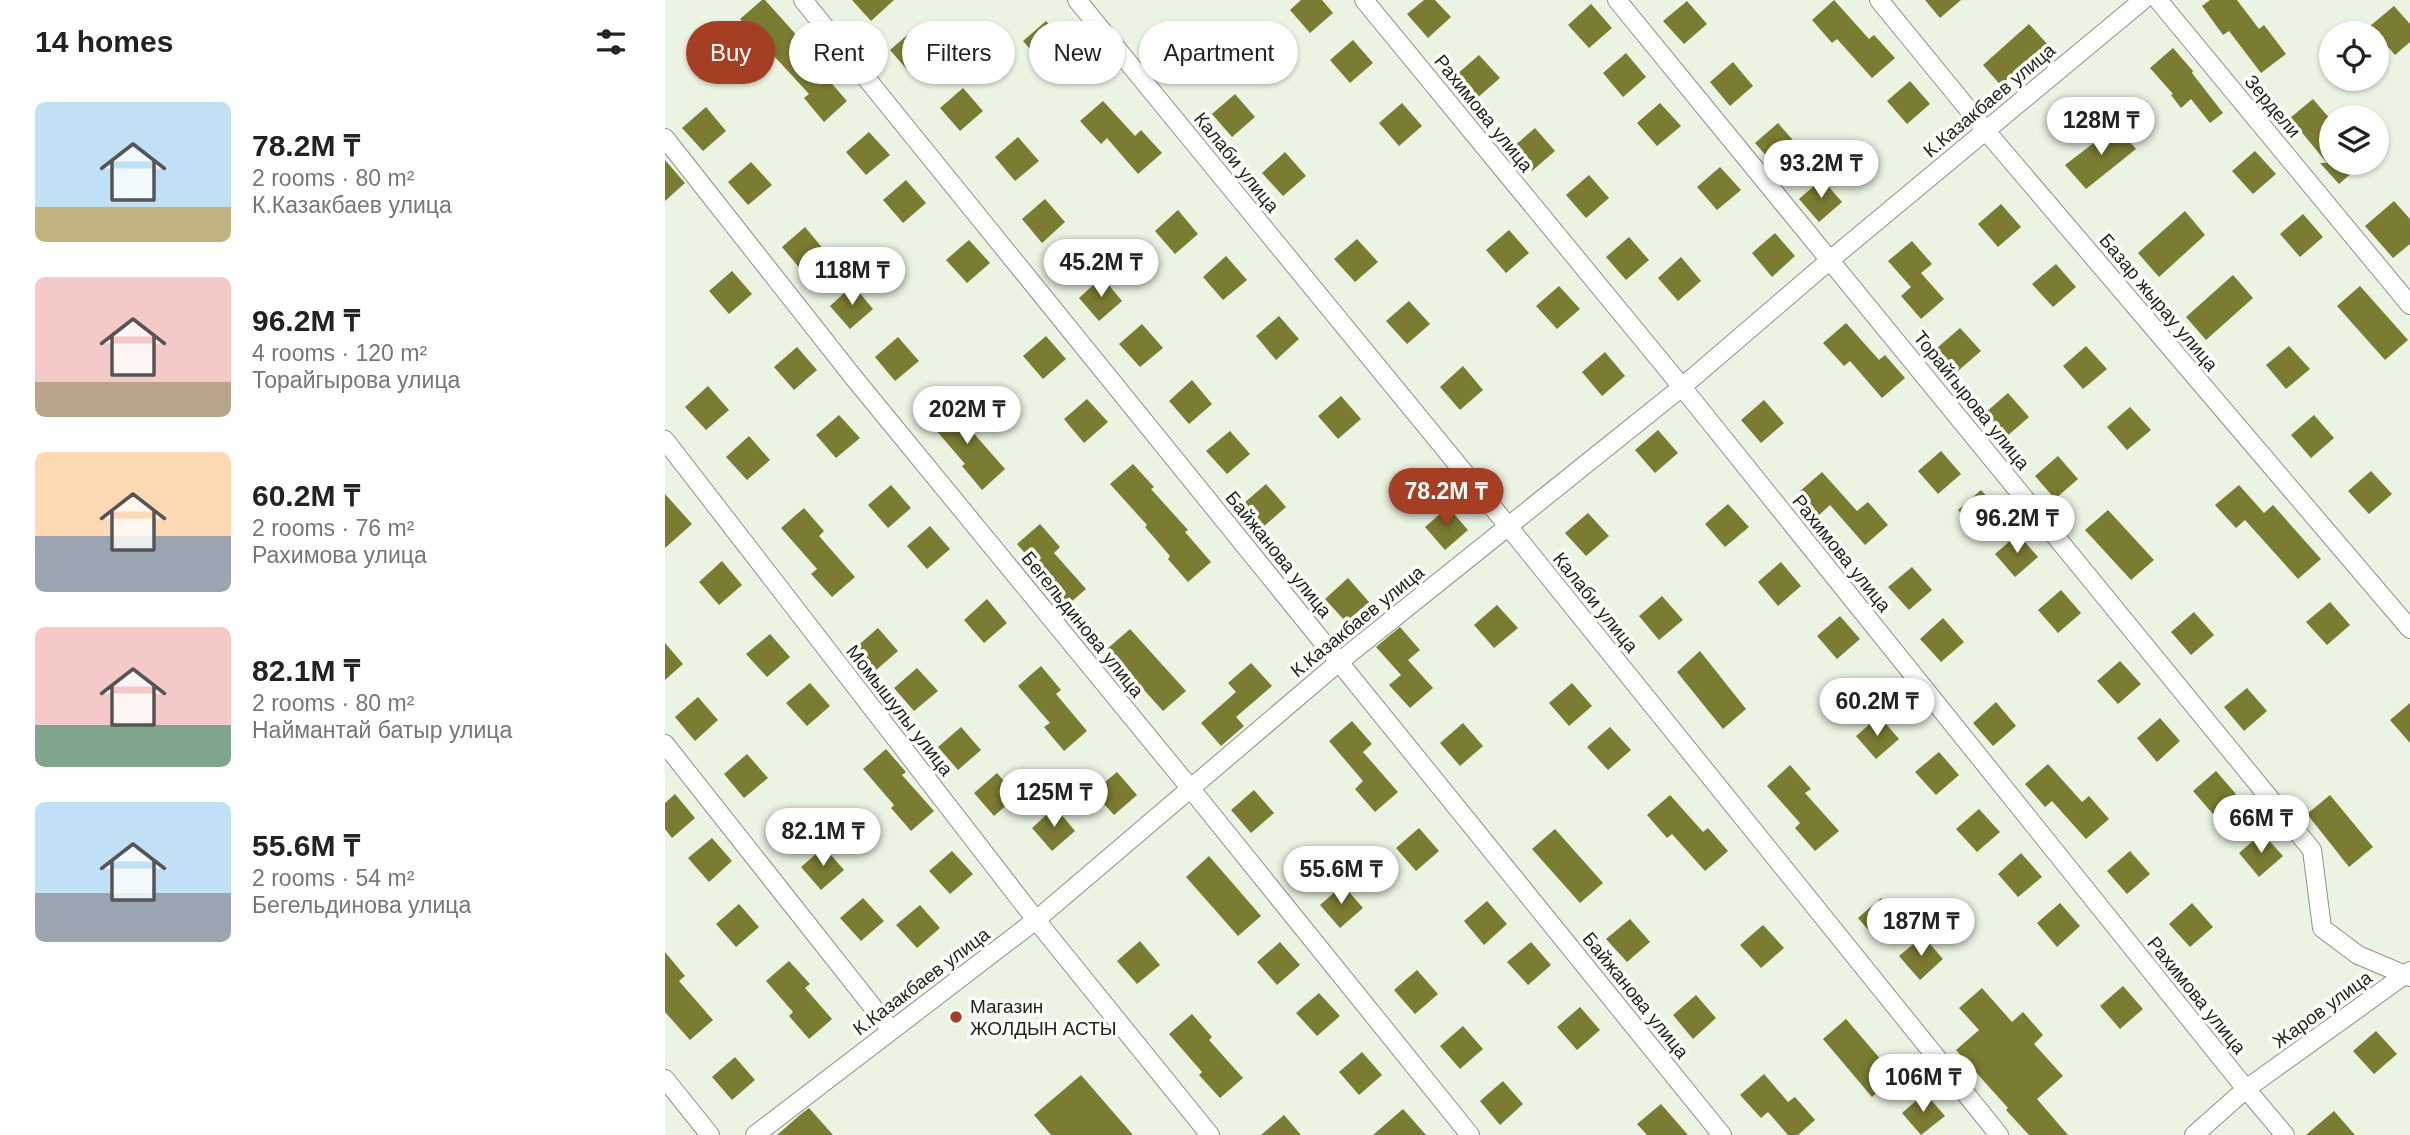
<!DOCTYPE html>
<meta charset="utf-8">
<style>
:root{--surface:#fff;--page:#f6f6f6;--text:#222;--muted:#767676;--accent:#a63e23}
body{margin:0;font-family:Helvetica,sans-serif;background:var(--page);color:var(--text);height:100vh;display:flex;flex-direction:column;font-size:26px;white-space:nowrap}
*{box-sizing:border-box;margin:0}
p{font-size:23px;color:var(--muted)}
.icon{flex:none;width:38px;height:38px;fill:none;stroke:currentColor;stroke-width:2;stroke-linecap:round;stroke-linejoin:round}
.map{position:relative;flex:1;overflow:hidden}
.panel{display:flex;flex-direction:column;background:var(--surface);width:665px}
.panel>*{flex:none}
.hud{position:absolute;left:21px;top:21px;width:665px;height:63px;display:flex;gap:14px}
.fabs{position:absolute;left:1654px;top:21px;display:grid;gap:14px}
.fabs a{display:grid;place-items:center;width:70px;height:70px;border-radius:50%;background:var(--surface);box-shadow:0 2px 5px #0004;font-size:35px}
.price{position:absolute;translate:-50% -60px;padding:0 16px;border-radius:24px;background:#fff;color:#222;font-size:23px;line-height:46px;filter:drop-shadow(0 2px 4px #0008)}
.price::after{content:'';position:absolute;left:50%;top:42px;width:21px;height:16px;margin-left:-10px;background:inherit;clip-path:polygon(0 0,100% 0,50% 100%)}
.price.selected{background:var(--accent);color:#fff}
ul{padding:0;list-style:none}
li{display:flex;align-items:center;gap:21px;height:175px;padding:0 35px}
li span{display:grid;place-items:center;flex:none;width:196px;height:140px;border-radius:10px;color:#555}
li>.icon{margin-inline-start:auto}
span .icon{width:84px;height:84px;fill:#fffc;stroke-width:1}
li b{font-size:30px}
h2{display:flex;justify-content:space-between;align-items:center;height:84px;padding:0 35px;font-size:30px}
.pill{padding:0 24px;border-radius:32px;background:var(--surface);box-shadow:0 2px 5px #0004;font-size:24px;line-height:63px}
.pill.selected{background:var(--accent);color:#fff}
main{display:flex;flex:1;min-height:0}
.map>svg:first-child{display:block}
.building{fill:#7a7c31}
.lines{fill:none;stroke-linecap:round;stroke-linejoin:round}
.street-casing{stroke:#8b9284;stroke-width:20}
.street{stroke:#fff;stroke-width:18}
.poi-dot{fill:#a63e23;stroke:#fbfff8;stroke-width:2.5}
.labels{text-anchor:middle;stroke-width:7;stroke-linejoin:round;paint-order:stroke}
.street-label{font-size:19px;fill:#1e211c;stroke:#fbfff8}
.poi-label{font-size:19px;fill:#1e211c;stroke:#fbfff8;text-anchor:start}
</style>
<main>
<section class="panel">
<h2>14 homes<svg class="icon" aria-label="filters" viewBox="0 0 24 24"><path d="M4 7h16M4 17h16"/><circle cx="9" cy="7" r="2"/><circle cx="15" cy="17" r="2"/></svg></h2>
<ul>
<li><span style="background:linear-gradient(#bfe0f5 75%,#c2b280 0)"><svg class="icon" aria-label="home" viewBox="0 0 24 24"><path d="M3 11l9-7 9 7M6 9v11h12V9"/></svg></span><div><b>78.2M ₸</b><p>2 rooms · 80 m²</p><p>К.Казакбаев улица</p></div></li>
<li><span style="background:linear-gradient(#f6c9c9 75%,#b9a48a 0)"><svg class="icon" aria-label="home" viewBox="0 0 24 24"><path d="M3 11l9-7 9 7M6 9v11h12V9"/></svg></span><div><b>96.2M ₸</b><p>4 rooms · 120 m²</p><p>Торайгырова улица</p></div></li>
<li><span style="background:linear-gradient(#ffd9b3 60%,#9aa5b1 0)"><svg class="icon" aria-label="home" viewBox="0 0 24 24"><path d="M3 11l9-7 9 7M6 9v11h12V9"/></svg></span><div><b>60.2M ₸</b><p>2 rooms · 76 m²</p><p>Рахимова улица</p></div></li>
<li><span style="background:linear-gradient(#f6c9c9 70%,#7fa58c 0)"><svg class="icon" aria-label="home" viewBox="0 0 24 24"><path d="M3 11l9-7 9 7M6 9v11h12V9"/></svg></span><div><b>82.1M ₸</b><p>2 rooms · 80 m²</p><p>Наймантай батыр улица</p></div></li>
<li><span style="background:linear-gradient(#bfe0f5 65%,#9aa5b1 0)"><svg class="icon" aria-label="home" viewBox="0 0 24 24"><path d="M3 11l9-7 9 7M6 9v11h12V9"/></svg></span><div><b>55.6M ₸</b><p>2 rooms · 54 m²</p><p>Бегельдинова улица</p></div></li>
</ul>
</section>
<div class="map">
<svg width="1745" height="1135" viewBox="0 0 1745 1135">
<rect width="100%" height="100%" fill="#ebf4e3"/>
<!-- building -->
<path class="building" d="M97,0H100L152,58L148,62L182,101L159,122L139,98L144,94L75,19Z
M187,0H229L206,21Z
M636,0H657L668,13L645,33L625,10Z
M759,0H770L786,17L763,38L742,14Z
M1169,0L1204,39L1209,35L1230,58L1207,78L1172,39L1167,43L1147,20Z
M1260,0H1296L1275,18Z
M1545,0H1572L1594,29L1599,25L1621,54L1596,73L1564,31L1558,35L1537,6Z
M1022,1L1042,24L1019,44L998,21Z
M926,4L947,28L924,48L903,25Z
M1729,6L1745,24V42L1730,55L1705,26Z
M381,21L401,44L378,64L358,41Z
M1364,24L1385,47L1338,88L1318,65Z
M248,30L268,53L245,73L225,50Z
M525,33L546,56L523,77L502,53Z
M688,40L708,63L685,83L665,60Z
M1508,48L1528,71L1527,73L1558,113L1545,123L1526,99L1516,108L1506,95L1508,94L1485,68Z
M961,53L981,77L958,97L938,73Z
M814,55L835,78L811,99L791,75Z
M1068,62L1088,86L1065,106L1045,82Z
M1245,81L1265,104L1242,124L1222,101Z
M298,88L318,111L295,131L275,108Z
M570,94L590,117L567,137L547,114Z
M1648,99L1666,120V163H1698L1674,184L1655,163H1662L1625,118Z
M438,101L470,136L476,130L497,153L473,174L442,138L436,144L415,121Z
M737,103L757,126L734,146L714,123Z
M995,103L1016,126L992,146L972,123Z
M41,107L61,131L38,151L17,128Z
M1113,123L1133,146L1110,166L1090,143Z
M1451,126L1471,149L1421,189L1400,165Z
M870,128L890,151L867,171L847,148Z
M204,132L225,155L201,175L181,152Z
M353,137L374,161L350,181L330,157Z
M1590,151L1611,174L1588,194L1567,171Z
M620,152L641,176L618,196L597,173Z
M0,160L20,183L0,201Z
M86,162L107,185L83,205L63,182Z
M1055,167L1076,190L1052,210L1032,187Z
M924,175L944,198L921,218L901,195Z
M1157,179L1177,202L1154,222L1134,199Z
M241,180L261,203L238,223L218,200Z
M380,199L400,222L377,243L357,219Z
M1729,201L1745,219V244L1728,258L1700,226Z
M1336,204L1356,227L1333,247L1313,224Z
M513,210L533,234L510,254L490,231Z
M1520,211L1540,235L1494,277L1473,253Z
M1638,214L1658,237L1635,257L1615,234Z
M140,227L160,251L137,271L117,247Z
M844,230L864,253L841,273L821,250Z
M1110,233L1130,256L1107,277L1087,253Z
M964,237L984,260L961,280L941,257Z
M692,239L713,262L690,282L669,259Z
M304,240L325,263L302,283L281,260Z
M1247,241L1267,264L1256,273L1279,299L1256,319L1236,296L1246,287L1223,261Z
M561,256L582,280L558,300L538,277Z
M1016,257L1036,281L1013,301L993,278Z
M1391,264L1411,287L1388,307L1367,284Z
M67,271L87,294L64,314L44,291Z
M1568,275L1588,298L1541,340L1521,317Z
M437,277L457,301L434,321L414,298Z
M188,285L208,309L185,329L165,306Z
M894,286L915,309L892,329L871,306Z
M1695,286L1743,340L1720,360L1672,306Z
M744,301L765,324L742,344L721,321Z
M614,316L634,339L611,360L591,336Z
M1181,323L1214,360L1220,355L1240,378L1217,398L1185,361L1179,366L1158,343Z
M477,324L498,348L475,367L454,344Z
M1295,328L1316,351L1293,371L1272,348Z
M381,336L401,359L378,379L358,356Z
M233,337L254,361L230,381L210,357Z
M1421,346L1442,369L1418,389L1398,366Z
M1624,346L1645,369L1621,389L1601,365Z
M132,347L152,370L129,390L109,367Z
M940,352L960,376L937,396L917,372Z
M798,366L818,390L795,410L775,387Z
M527,380L547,404L524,424L504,401Z
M43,386L64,410L41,430L20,407Z
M1343,393L1364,417L1341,437L1320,413Z
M676,396L696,419L673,439L653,416Z
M422,399L443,422L419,443L399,419Z
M1099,400L1119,423L1096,443L1076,420Z
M287,402L307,425L304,428L340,469L317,490L297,466L300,464L264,422Z
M1465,407L1486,430L1462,450L1442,427Z
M174,415L195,438L171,458L151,435Z
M1649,415L1669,438L1646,458L1626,435Z
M993,430L1013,453L990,473L970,450Z
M565,431L585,454L562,474L541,451Z
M84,436L105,460L82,480L61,457Z
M1276,451L1296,474L1273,494L1253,471Z
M1393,456L1413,479L1390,499L1370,476Z
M468,464L489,487L486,489L523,530L520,532L546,562L523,582L503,559L505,556L480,527L482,525L445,484Z
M1706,471L1727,494L1704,514L1683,491Z
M1157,472L1192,511L1203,502L1223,525L1200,545L1165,505L1154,515L1134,492Z
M601,484L621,507L598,527L578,504Z
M226,485L246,508L223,528L203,505Z
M1574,485L1599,513L1608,505L1656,559L1633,579L1580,520L1571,528L1550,505Z
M1316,490L1337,513L1314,533L1293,510Z
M0,494L27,524L0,548Z
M1063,504L1084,527L1060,547L1040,524Z
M783,507L803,530L780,550L760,527Z
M139,508L159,531L154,536L190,577L167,597L146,574L152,569L116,528Z
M1443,510L1489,560L1466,580L1420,530Z
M923,513L944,536L921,556L900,533Z
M375,524L395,547L389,553L421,589L398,609L377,586L384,581L352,544Z
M265,526L285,549L262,569L242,546Z
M1353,534L1373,557L1350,577L1330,554Z
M57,561L77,585L54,605L34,582Z
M1116,562L1136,586L1113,606L1093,582Z
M1247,567L1267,590L1244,610L1223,587Z
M683,578L704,602L681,622L660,599Z
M1396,590L1416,613L1393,633L1373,610Z
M997,596L1018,620L994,640L974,616Z
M322,599L342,623L319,643L299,620Z
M1665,602L1685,625L1662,645L1641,622Z
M832,605L853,628L829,648L809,625Z
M1529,612L1549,635L1526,655L1506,632Z
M1175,616L1195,639L1172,659L1152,636Z
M1278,618L1299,642L1276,662L1255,639Z
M735,627L755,650L743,660L768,688L745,708L724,685L736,675L711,647Z
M213,628L233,651L210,671L190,648Z
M465,629L521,691L498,711L442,649Z
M105,634L125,657L102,677L81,654Z
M0,643L18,664L0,680Z
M1035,651L1081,709L1058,729L1012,672Z
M1455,661L1476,684L1453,704L1432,681Z
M586,663L607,686L571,717L579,726L556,746L536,723L571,692L563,683Z
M376,666L396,690L391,694L422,731L399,751L379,727L385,723L353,686Z
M252,668L273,691L249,711L229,688Z
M145,683L165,706L142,726L121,703Z
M907,683L927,706L904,726L884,703Z
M1582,688L1602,711L1579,731L1559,707Z
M33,697L53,720L30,741L10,717Z
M1331,702L1351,726L1328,746L1308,723Z
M1745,703V743L1725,720Z
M1214,716L1234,739L1211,759L1191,736Z
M1495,718L1515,741L1492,762L1472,738Z
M687,721L707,744L698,752L733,792L710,812L690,789L698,781L664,741Z
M798,723L818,746L795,766L775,743Z
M296,727L316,750L293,770L273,747Z
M945,727L966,750L943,770L922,747Z
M221,749L241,772L237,775L269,811L246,831L226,808L229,805L198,769Z
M1274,752L1294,775L1271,795L1250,772Z
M82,754L103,778L79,798L59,774Z
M1383,764L1417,802L1424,796L1444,819L1421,839L1387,801L1380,807L1360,784Z
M1125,765L1146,789L1140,793L1174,831L1150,851L1130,828L1135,823L1102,786Z
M1551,771L1571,794L1548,814L1528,791Z
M452,772L472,795L449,815L428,792Z
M332,773L352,796L329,816L309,793Z
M589,790L609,813L586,833L566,810Z
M10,794L30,818L7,838L0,829V803Z
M1005,795L1038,832L1043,828L1063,851L1040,871L1007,834L1002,838L982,815Z
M1665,795L1708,847L1684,867L1642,814Z
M390,807L410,831L387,851L367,828Z
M1314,809L1335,832L1312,852L1291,829Z
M754,828L774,851L751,871L731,848Z
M890,829L938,883L915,903L867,849Z
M1597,833L1618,856L1594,877L1574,853Z
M47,838L67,861L44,882L23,858Z
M159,847L179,870L156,890L136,867Z
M287,851L308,874L285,894L264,871Z
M1465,851L1485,874L1462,894L1442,871Z
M1356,853L1377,877L1353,897L1333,874Z
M544,856L596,916L573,936L521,877Z
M678,885L698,908L675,928L655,905Z
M198,898L219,921L196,941L175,918Z
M1216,898L1236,921L1213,941L1193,918Z
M822,901L842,924L819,945L799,921Z
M1395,903L1415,926L1392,947L1372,923Z
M1527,903L1548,927L1525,947L1504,924Z
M74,904L94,927L71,947L51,924Z
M255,905L275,928L252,948L231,925Z
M965,919L985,942L962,962L941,939Z
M1098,925L1119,948L1096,968L1075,945Z
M1258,936L1278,959L1255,980L1234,956Z
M475,941L495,965L472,984L452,961Z
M615,942L635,965L612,985L592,962Z
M866,942L886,965L863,985L842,962Z
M0,952L20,976L14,981L48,1020L25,1040L0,1012Z
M124,961L145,984L140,988L167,1019L144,1039L124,1016L128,1012L101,981Z
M752,970L773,994L750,1014L729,990Z
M1458,986L1478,1009L1455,1029L1435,1006Z
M1317,988L1347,1022L1358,1012L1378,1035L1369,1044L1398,1076L1372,1099L1403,1135H1364L1341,1110L1343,1108L1291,1050L1314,1030L1294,1008Z
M654,993L675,1016L652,1036L631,1013Z
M1031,995L1051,1018L1028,1039L1008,1015Z
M915,1007L935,1030L912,1050L892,1027Z
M527,1014L547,1037L544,1040L578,1078L555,1098L534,1075L537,1072L504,1034Z
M1181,1019L1230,1076L1207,1097L1158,1039Z
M798,1026L818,1049L795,1069L775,1046Z
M1711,1031L1732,1054L1709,1074L1688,1051Z
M697,1052L717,1075L694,1095L674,1072Z
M70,1057L90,1080L67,1100L47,1077Z
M1099,1074L1123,1102L1130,1097L1150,1120L1133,1135H1123L1103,1112L1096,1118L1075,1095Z
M416,1075L468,1135H386L369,1115Z
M838,1081L858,1104L835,1125L815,1101Z
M1260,1093L1280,1116L1256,1135L1237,1113Z
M996,1104L1023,1135H982L972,1124Z
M144,1108L168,1135H112L135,1115Z
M738,1109L761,1135H708Z
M1669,1111L1690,1135H1641Z
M619,1115L636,1135H596Z"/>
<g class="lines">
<defs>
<path id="street" d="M138,0L1057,1135
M412,0L843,526L1334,1135
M699,0L1017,387L1581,1089L1620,1135
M952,0L1647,850L1657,928L1693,955L1745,977
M1214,0L1321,131L1745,629
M1493,0L1745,305
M0,138L189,378L526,789L805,1135
M0,440L371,920L545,1135
M0,744L226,1030
M0,1079L45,1135
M90,1135L371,920L674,662L1017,387L1165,260L1478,0
M1529,1135L1581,1089L1745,971"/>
</defs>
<!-- street casing -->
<use href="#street" class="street-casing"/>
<!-- street -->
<use href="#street" class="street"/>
</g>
<!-- markers -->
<circle class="poi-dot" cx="291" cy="1017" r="7"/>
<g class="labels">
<!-- street labels -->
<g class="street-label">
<text transform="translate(1324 100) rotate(-40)" y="7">К.Казакбаев улица</text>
<text transform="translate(1608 106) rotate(50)" y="7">Зердели</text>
<text transform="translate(819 113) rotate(51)" y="7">Рахимова улица</text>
<text transform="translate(572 162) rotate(51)" y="7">Калаби улица</text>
<text transform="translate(1494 302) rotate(50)" y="7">Базар жырау улица</text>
<text transform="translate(1307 400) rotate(51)" y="7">Торайгырова улица</text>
<text transform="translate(1177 553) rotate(51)" y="7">Рахимова улица</text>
<text transform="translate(614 554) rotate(51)" y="7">Байжанова улица</text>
<text transform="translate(931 602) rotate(51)" y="7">Калаби улица</text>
<text transform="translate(692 621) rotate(-39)" y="7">К.Казакбаев улица</text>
<text transform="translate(418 624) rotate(51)" y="7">Бегельдинова улица</text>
<text transform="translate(235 710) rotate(52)" y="7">Момышулы улица</text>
<text transform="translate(256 981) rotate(-37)" y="7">К.Казакбаев улица</text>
<text transform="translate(971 995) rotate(51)" y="7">Байжанова улица</text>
<text transform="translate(1532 995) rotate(51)" y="7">Рахимова улица</text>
<text transform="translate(1657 1009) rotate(-36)" y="7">Жаров улица</text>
</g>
<!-- poi labels -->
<g class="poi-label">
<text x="305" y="1013">Магазин<tspan x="305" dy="22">ЖОЛДЫН АСТЫ</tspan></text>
</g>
</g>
</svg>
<div class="fabs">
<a><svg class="icon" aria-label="locate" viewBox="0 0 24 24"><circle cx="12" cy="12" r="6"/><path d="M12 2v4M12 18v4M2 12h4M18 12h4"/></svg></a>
<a><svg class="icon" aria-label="layers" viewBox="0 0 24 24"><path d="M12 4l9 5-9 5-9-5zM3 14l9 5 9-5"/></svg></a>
</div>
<b class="price" style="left:1436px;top:157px">128M ₸</b>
<b class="price" style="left:1156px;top:200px">93.2M ₸</b>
<b class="price" style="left:436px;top:299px">45.2M ₸</b>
<b class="price" style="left:187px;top:307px">118M ₸</b>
<b class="price" style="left:302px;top:446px">202M ₸</b>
<b class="price selected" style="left:781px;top:528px">78.2M ₸</b>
<b class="price" style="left:1352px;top:555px">96.2M ₸</b>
<b class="price" style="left:1212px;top:738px">60.2M ₸</b>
<b class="price" style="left:389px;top:829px">125M ₸</b>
<b class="price" style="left:1596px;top:855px">66M ₸</b>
<b class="price" style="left:158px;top:868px">82.1M ₸</b>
<b class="price" style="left:676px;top:906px">55.6M ₸</b>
<b class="price" style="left:1256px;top:958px">187M ₸</b>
<b class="price" style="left:1258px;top:1114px">106M ₸</b>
<div class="hud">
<a class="pill selected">Buy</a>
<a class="pill">Rent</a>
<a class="pill">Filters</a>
<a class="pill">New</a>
<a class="pill">Apartment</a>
</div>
</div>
</main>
